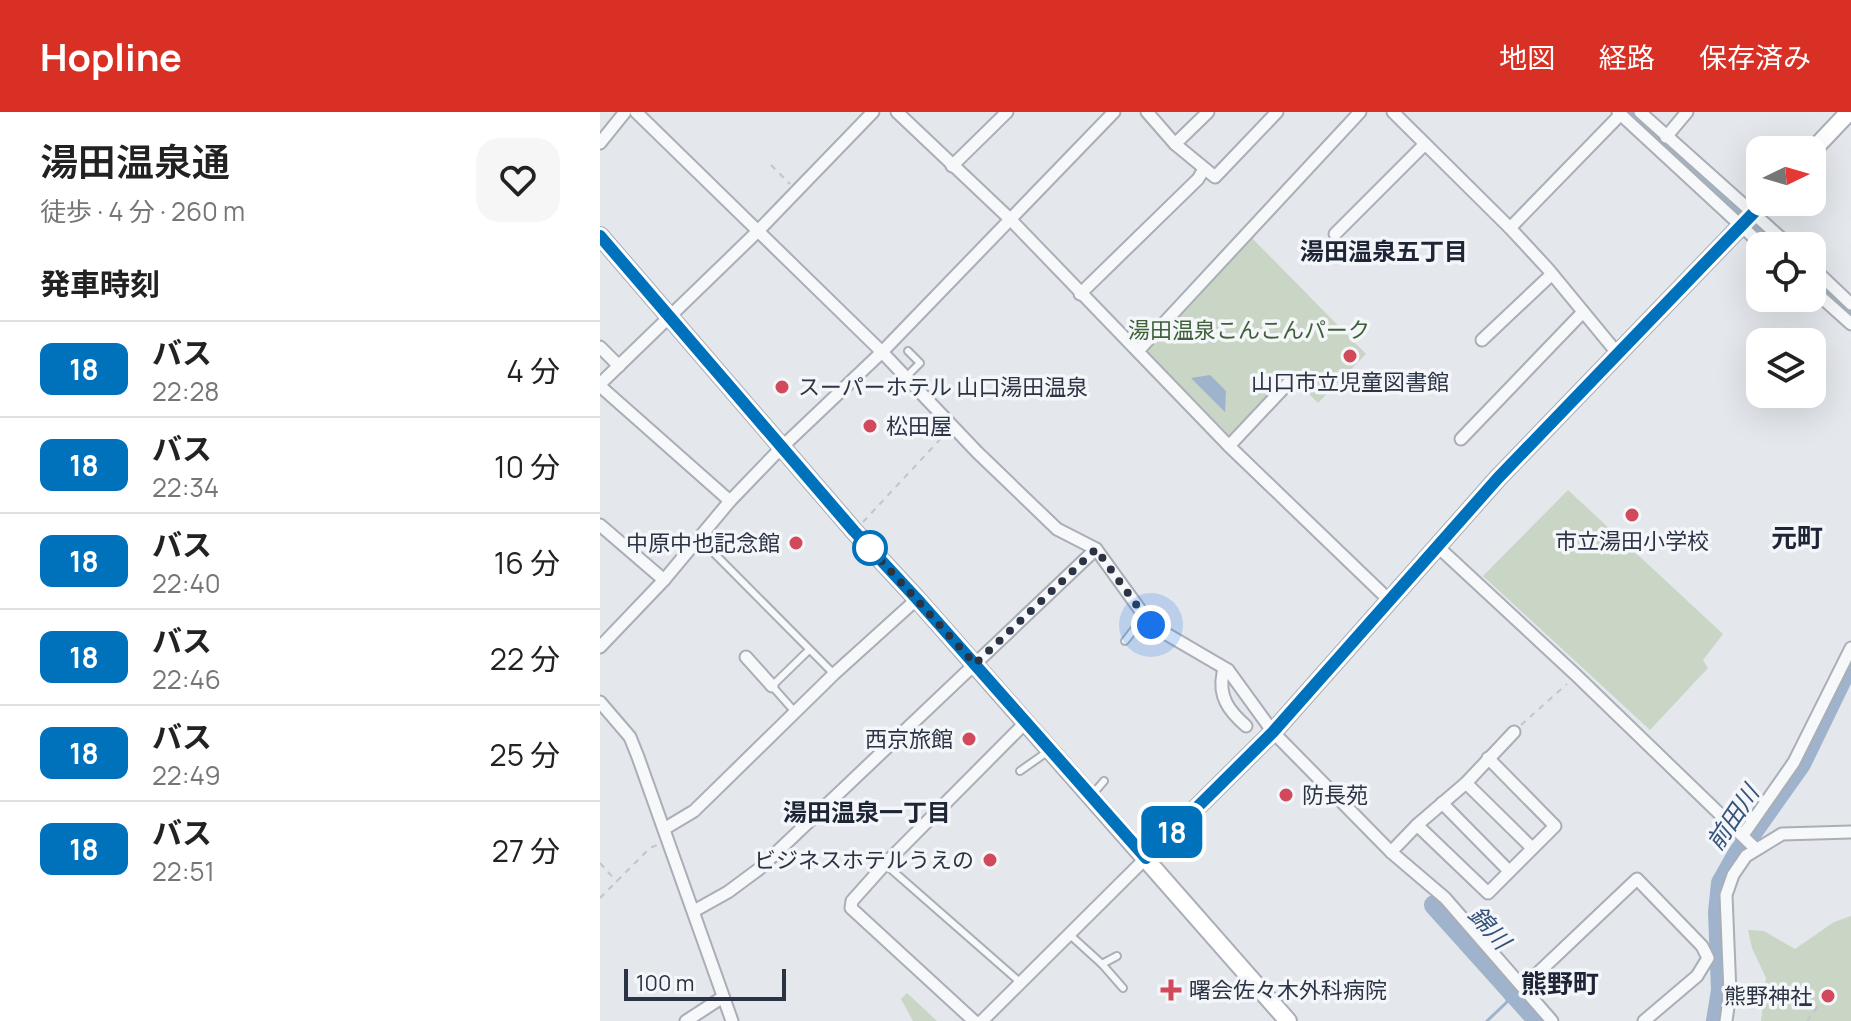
<!DOCTYPE html>
<html lang="ja">
<meta charset="utf-8">
<style>
body{margin:0;font-family:Manrope,"Noto Sans JP",sans-serif;background:#f6f6f6;color:#222;height:100vh;display:flex;flex-direction:column;font-size:30px;white-space:nowrap}
*{box-sizing:border-box;margin:0}
p{font-size:26px;color:#767676}
.icon{flex:none;width:44px;height:44px;fill:none;stroke:currentColor;stroke-width:2;stroke-linecap:round;stroke-linejoin:round}
.map{position:relative;flex:1;overflow:hidden}
.sheet{display:flex;flex-direction:column;background:#fff;width:600px}
.sheet>*{flex:none}
.badge{padding:0 16px;border-radius:12px;font-size:28px;line-height:52px}
.needle{width:52px;rotate:85deg}
.tools{position:absolute;left:1146px;top:24px;display:grid;gap:16px}
.tools a{display:grid;place-items:center;width:80px;height:80px;border-radius:16px;background:#fff;box-shadow:0 8px 32px #0002;font-size:40px}
.scale{position:absolute;left:24px;bottom:20px;width:162px;box-sizing:border-box;padding-left:8px;border:4px solid #2b3445;border-top:0;font-size:22px;line-height:28px;white-space:nowrap;color:#2b3445;-webkit-text-stroke:6px #f4f6f9;paint-order:stroke}
.you{position:absolute;width:40px;height:40px;margin:-20px;border:6px solid #fff;border-radius:50%;background:#1a73e8;box-shadow:0 0 0 12px #1a73e833}
.map>.badge{position:absolute;translate:-50% -50%;box-shadow:0 0 0 4px #fff}
h2{padding:0 40px;font-size:30px;line-height:72px}
.round{display:grid;place-items:center;flex:none;width:84px;height:84px;border-radius:24px;background:#f6f6f6}
.head{display:flex;align-items:center;justify-content:space-between;height:136px;padding:0 40px}
h1{font-size:38px;font-weight:600;line-height:60px}
ul{padding:0;list-style:none}
li{display:flex;align-items:center;gap:24px;height:96px;padding:0 40px;border-top:2px solid #e0e0e0}
li div{flex:1}
li b{display:block;font-size:30px}
li em{font-style:normal}
li .badge{min-width:88px;font-weight:700;text-align:center}
header{display:flex;align-items:center;gap:48px;box-sizing:border-box;height:112px;padding:0 40px;background:#d93025;color:#fff}
header strong{font-size:38px}
nav{display:flex;gap:44px;margin-inline-start:auto;font-size:28px}
main{display:flex;flex:1;min-height:0}
.map>svg:first-child{display:block}
.green{fill:#c9d6c5}
.water{fill:#9fb4cc}
.lines{fill:none;stroke-linecap:round;stroke-linejoin:round}
.stream{stroke:#9fb4cc;stroke-width:3}
.river{stroke:#9fb4cc;stroke-width:20}
.service-casing{stroke:#a9aeb7;stroke-width:10}
.minor-casing{stroke:#a9aeb7;stroke-width:15}
.secondary-casing{stroke:#a9aeb7;stroke-width:20}
.path{stroke:#c2c5cb;stroke-width:2;stroke-dasharray:6 6;stroke-linecap:butt}
.service{stroke:#f7f8fa;stroke-width:6}
.minor{stroke:#f7f8fa;stroke-width:11}
.secondary{stroke:#fff;stroke-width:16}
.line-casing{stroke:#fff;stroke-width:18}
.line{stroke:#0072bc;stroke-width:12}
.walk{stroke:#2b3445;stroke-width:8;stroke-dasharray:0 14.4}
.poi-dot{fill:#d1495b;stroke:#f4f6f9;stroke-width:3}
.stop-dot{fill:#fff;stroke:#0072bc;stroke-width:4}
.labels{text-anchor:middle;stroke-width:7;stroke-linejoin:round;paint-order:stroke}
.park-label{font-size:22px;fill:#3f6138;stroke:#f4f6f9}
.poi-label{font-size:22px;fill:#2b3445;stroke:#f4f6f9;text-anchor:start}
.neighbourhood-label{font-size:24px;font-weight:bold;fill:#1d2536;stroke:#f4f6f9}
.water-label{font-size:24px;font-style:italic;fill:#34527a;stroke:#f4f6f9}
.quarter-label{font-size:26px;font-weight:bold;fill:#1d2536;stroke:#f4f6f9}
</style>
<header>
<strong>Hopline</strong>
<nav><a>地図</a><a>経路</a><a>保存済み</a></nav>
</header>
<main>
<section class="sheet">
<div class="head"><div><h1>湯田温泉通</h1><p>徒歩 · 4 分 · 260 m</p></div><a class="round"><svg class="icon" aria-label="heart" viewBox="0 0 24 24"><path d="M12 20l-8-8c-3-5 5-10 8-4 3-6 11-1 8 4z"/></svg></a></div>
<h2>発車時刻</h2>
<ul>
<li><span class="badge" style="background:#0072bc;color:#fff">18</span><div><b>バス</b><p>22:28</p></div><em>4 分</em></li>
<li><span class="badge" style="background:#0072bc;color:#fff">18</span><div><b>バス</b><p>22:34</p></div><em>10 分</em></li>
<li><span class="badge" style="background:#0072bc;color:#fff">18</span><div><b>バス</b><p>22:40</p></div><em>16 分</em></li>
<li><span class="badge" style="background:#0072bc;color:#fff">18</span><div><b>バス</b><p>22:46</p></div><em>22 分</em></li>
<li><span class="badge" style="background:#0072bc;color:#fff">18</span><div><b>バス</b><p>22:49</p></div><em>25 分</em></li>
<li><span class="badge" style="background:#0072bc;color:#fff">18</span><div><b>バス</b><p>22:51</p></div><em>27 分</em></li>
</ul>
</section>
<div class="map">
<svg width="1251" height="909" viewBox="0 0 1251 909">
<rect width="100%" height="100%" fill="#e4e7ec"/>
<!-- green -->
<g class="green">
<polygon points="649,123 766,242 718,291 694,267 632,326 545,237"/>
<polygon points="968,378 1123,522 1103,548 1108,556 1050,618 883,464"/>
<polygon points="1251,804 1251,909 1161,909 1166,866 1152,836 1148,818 1164,819 1195,837 1234,810"/>
<polygon points="307,881 337,909 313,909 301,887"/>
</g>
<!-- water -->
<g class="water">
<polygon points="1025,0 1036,0 1138,93 1132,99"/>
<polygon points="610,263 626,279 625,300 591,266"/>
</g>
<g class="lines">
<!-- stream -->
<polyline class="stream" points="887,909 907,890 906,871"/>
<!-- river -->
<g class="river">
<polyline points="1115,78 1177,134"/>
<polyline points="1212,165 1251,200"/>
<polyline points="834,793 938,909"/>
<polyline points="1116,909 1121,878 1118,800 1121,771 1138,741 1201,652 1249,553"/>
</g>
<!-- service casing -->
<g class="service-casing">
<g id="service">
<polyline points="306,265 320,251 308,239"/>
<polyline points="99,426 234,562"/>
<polyline points="525,529 544,505"/>
<polyline points="195,600 172,574 209,538"/>
<polyline points="420,659 447,640"/>
<polyline points="491,684 504,669"/>
<polyline points="285,752 421,871"/>
<polyline points="470,823 502,852 523,876"/>
<polyline points="502,852 517,844"/>
</g>
</g>
<!-- minor casing -->
<g class="minor-casing">
<g id="minor">
<polyline points="36,0 282,240 377,340 457,417 496,437 551,513 628,558 673,620 791,740 845,786 952,909"/>
<polyline points="297,0 410,107 629,334 789,488"/>
<polyline points="547,0 575,32 615,65 677,0"/>
<polyline points="793,0 910,116 948,157 1018,242"/>
<polyline points="1018,0 1163,134"/>
<polyline points="1040,0 1190,134"/>
<polyline points="1066,25 1087,0"/>
<polyline points="0,31 25,0"/>
<polyline points="575,32 608,0"/>
<polyline points="352,54 407,0"/>
<polyline points="910,116 1021,2"/>
<polyline points="735,122 825,32"/>
<polyline points="1212,155 1251,192"/>
<polyline points="1212,177 1251,212"/>
<polyline points="480,182 598,67 604,57"/>
<polyline points="882,228 952,162"/>
<polyline points="0,235 19,254"/>
<polyline points="538,239 760,0"/>
<polyline points="0,272 157,120 273,0"/>
<polyline points="0,274 130,389"/>
<polyline points="861,327 983,200"/>
<polyline points="629,334 693,266"/>
<polyline points="0,413 64,468"/>
<polyline points="836,433 976,563 1156,737"/>
<polyline points="0,535 64,468 130,389 182,335 282,240 514,0"/>
<polyline points="146,545 172,574"/>
<path d="M628,558L623,561C618,585 629,599 646,614"/>
<polyline points="0,590 30,625 38,645 132,909"/>
<polyline points="866,671 932,736"/>
<polyline points="842,691 909,759"/>
<polyline points="817,713 888,781 955,714 888,646"/>
<polyline points="64,717 94,699 234,562 317,487"/>
<polyline points="1143,723 1194,650 1251,536"/>
<polyline points="791,740 817,713 866,671 914,620"/>
<polyline points="94,799 128,780 159,757 496,437"/>
<polyline points="923,875 1037,767 1102,834 1108,846 1097,864 1044,909"/>
<polyline points="86,909 123,885"/>
<polyline points="374,909 251,796 252,789 285,752 426,610"/>
<polyline points="382,909 546,746"/>
<polyline points="1126,909 1130,881 1126,783 1133,763 1146,744 1182,722 1251,720"/>
</g>
</g>
<!-- secondary casing -->
<g class="secondary-casing">
<g id="secondary">
<polyline points="1212,39 1249,0"/>
<polyline points="0,124 254,419 317,487 688,909"/>
<polyline points="546,746 673,620 898,366 1164,90"/>
</g>
</g>
<!-- path -->
<g class="path">
<polyline points="171,53 190,72"/>
<polyline points="263,410 346,321"/>
<polyline points="921,613 967,572"/>
<polyline points="0,751 17,770"/>
<polyline points="0,786 50,736 57,733"/>
<polyline points="1207,909 1220,891"/>
</g>
<!-- service -->
<use href="#service" class="service"/>
<!-- minor -->
<use href="#minor" class="minor"/>
<!-- secondary -->
<use href="#secondary" class="secondary"/>
</g>
<g class="lines">
<!-- line casing -->
<g class="line-casing">
<polyline id="line" points="0,124 254,419 317,487 546,746 673,620 898,366 1164,90"/>
</g>
<!-- line -->
<use href="#line" class="line"/>
<!-- walk -->
<polyline class="walk" points="270,436 266,432 375,552 496,437 551,513"/>
</g>
<!-- markers -->
<g class="poi-dot">
<circle cx="750" cy="244" r="8"/>
<circle cx="182" cy="275" r="8"/>
<circle cx="270" cy="314" r="8"/>
<circle cx="1032" cy="403" r="8"/>
<circle cx="196" cy="431" r="8"/>
<circle cx="369" cy="627" r="8"/>
<circle cx="686" cy="683" r="8"/>
<circle cx="390" cy="748" r="8"/>
<path d="M567 866h8v8h8v8h-8v8h-8v-8h-8v-8h8z"/>
<circle cx="1228" cy="884" r="8"/>
</g>
<circle class="stop-dot" cx="270" cy="436" r="16"/>
<g class="labels">
<!-- park labels -->
<g class="park-label">
<text x="649" y="226">湯田温泉こんこんパーク</text>
</g>
<!-- poi labels -->
<g class="poi-label">
<text x="750" y="278" text-anchor="middle">山口市立児童図書館</text>
<text x="198" y="283">スーパーホテル 山口湯田温泉</text>
<text x="286" y="322">松田屋</text>
<text x="1032" y="437" text-anchor="middle">市立湯田小学校</text>
<text x="180" y="439" text-anchor="end">中原中也記念館</text>
<text x="353" y="635" text-anchor="end">西京旅館</text>
<text x="702" y="691">防長苑</text>
<text x="374" y="756" text-anchor="end">ビジネスホテルうえの</text>
<text x="589" y="886">曙会佐々木外科病院</text>
<text x="1212" y="892" text-anchor="end">熊野神社</text>
</g>
<!-- neighbourhood labels -->
<g class="neighbourhood-label">
<text x="784" y="148">湯田温泉五丁目</text>
<text x="267" y="709">湯田温泉一丁目</text>
</g>
<!-- water labels -->
<g class="water-label">
<text transform="translate(1133 706) rotate(-56)" y="8">前田川</text>
<text transform="translate(889 816) rotate(48)" y="8">錦川</text>
</g>
<!-- quarter labels -->
<g class="quarter-label">
<text x="1197" y="435">元町</text>
<text x="960" y="881">熊野町</text>
</g>
</g>
</svg>
<div class="tools">
<a><svg class="needle" viewBox="-14 -14 28 28"><path d="M0-13l5 13h-10z" fill="#e53935"/><path d="M0 13l5-13h-10z" fill="#767676"/></svg></a>
<a><svg class="icon" aria-label="locate" viewBox="0 0 24 24"><circle cx="12" cy="12" r="6"/><path d="M12 2v4M12 18v4M2 12h4M18 12h4"/></svg></a>
<a><svg class="icon" aria-label="layers" viewBox="0 0 24 24"><path d="M12 4l9 5-9 5-9-5zM3 14l9 5 9-5"/></svg></a>
</div>
<div class="scale">100 m</div>
<div class="you" style="left:551px;top:513px"></div>
<b class="badge" style="left:572px;top:720px;background:#0072bc;color:#fff">18</b>
</div>
</main>
